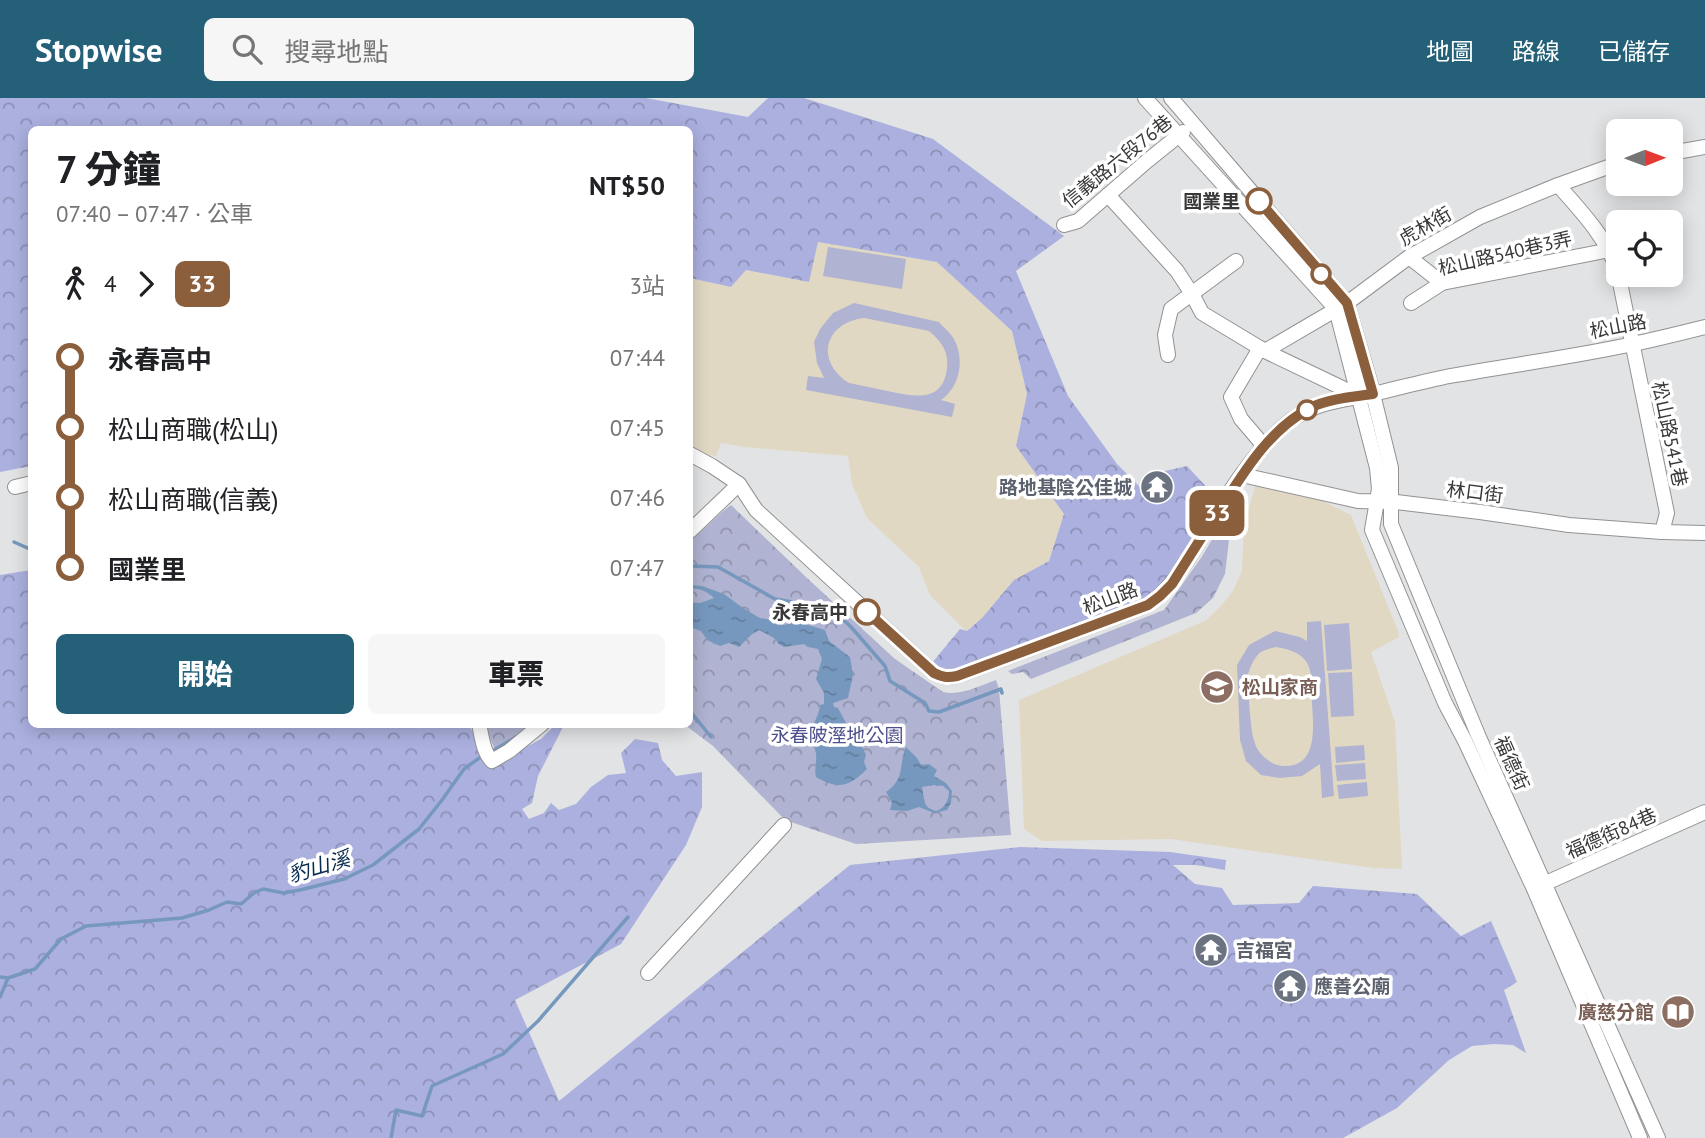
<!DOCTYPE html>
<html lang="zh-TW">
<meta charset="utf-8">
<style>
body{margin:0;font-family:"PT Sans","Noto Sans TC",sans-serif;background:#f6f6f6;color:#202124;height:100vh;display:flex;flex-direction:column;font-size:26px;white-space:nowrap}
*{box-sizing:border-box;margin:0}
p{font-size:23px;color:#757577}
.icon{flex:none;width:38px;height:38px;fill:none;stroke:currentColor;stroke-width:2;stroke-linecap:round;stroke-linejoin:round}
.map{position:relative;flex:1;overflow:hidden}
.sheet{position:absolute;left:28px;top:28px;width:665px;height:602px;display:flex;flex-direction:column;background:#fff;border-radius:10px;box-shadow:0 4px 18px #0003}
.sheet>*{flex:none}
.badge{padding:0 14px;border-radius:10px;font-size:24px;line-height:46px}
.needle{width:46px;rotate:89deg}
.tools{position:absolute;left:1606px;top:21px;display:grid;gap:14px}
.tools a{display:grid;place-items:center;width:77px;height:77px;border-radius:10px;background:#fff;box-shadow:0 4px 18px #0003;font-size:35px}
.map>.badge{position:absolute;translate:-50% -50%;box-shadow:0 0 0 4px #fff}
.legs{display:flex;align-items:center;gap:10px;height:77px;padding:0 28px;font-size:23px}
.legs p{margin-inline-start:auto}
.overview{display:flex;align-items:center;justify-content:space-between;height:119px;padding:0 28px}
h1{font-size:38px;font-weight:800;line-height:52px}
.cta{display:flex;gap:14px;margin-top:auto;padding:14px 28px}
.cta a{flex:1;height:80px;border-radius:10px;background:#246078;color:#fff;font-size:28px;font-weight:800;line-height:80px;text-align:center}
.cta a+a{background:#f6f6f6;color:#202124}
ul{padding:0 28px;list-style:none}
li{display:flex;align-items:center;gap:24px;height:70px;font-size:26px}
li i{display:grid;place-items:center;width:10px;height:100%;margin:0 9px;background:currentColor}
li i::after{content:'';width:18px;height:18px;margin:-9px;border:5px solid;border-radius:50%;background:#fff}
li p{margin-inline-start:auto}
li:first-child i{background:linear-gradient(#0000 50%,currentColor 0)}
li:last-child i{background:linear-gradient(currentColor 50%,#0000 0)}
header{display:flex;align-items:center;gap:42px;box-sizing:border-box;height:98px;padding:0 35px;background:#246078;color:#fff}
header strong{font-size:33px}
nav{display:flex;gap:38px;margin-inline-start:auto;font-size:24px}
.search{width:490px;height:63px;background:#f6f6f6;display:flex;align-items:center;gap:18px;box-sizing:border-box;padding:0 24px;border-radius:10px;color:#757577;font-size:26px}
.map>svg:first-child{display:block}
.education{fill:#e1d8c3}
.forest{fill:url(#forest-crowns)}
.park{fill:url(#park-crowns)}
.pitch{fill:#b0b3d1;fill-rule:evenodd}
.water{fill:url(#water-ripples);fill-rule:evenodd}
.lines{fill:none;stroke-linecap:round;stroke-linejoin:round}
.stream{stroke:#7798be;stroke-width:3.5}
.minor-casing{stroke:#929293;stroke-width:16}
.minor{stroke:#fff;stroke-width:14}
.line-1-casing{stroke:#fff;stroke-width:16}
.line-1{stroke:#8b5e3c;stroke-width:10}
.stop-1-dot{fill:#fff;stroke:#8b5e3c;stroke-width:3.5}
.labels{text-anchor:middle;stroke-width:7;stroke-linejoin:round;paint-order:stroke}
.street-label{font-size:19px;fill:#383838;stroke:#fff}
.stop-label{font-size:19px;font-weight:bold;fill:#383838;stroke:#fff;text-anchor:end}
.worship-label{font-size:19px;font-weight:bold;fill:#5b616d;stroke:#fff;text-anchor:start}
.education-label{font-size:19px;font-weight:bold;fill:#785e54;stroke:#fff;text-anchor:start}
.park-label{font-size:19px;fill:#4e508d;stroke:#fff}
.water-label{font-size:21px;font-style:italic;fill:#072b50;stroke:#fff}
</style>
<header>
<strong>Stopwise</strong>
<div class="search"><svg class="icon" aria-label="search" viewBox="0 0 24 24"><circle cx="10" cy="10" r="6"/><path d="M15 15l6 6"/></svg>搜尋地點</div>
<nav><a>地圖</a><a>路線</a><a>已儲存</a></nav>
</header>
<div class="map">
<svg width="1705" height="1040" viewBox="0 0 1705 1040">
<defs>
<pattern id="forest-crowns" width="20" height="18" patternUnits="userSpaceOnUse" patternTransform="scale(1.75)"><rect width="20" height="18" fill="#abb0df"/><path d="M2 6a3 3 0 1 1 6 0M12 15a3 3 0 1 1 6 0" fill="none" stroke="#8c90b6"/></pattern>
<pattern id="park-crowns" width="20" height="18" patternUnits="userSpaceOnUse" patternTransform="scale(1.75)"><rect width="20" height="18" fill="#b0b3d1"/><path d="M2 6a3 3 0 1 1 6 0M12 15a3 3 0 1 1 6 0" fill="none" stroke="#9093ab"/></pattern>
<pattern id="water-ripples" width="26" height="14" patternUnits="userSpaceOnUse" patternTransform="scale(1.75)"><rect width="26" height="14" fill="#7798be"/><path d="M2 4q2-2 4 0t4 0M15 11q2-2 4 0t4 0" fill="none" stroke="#637d9b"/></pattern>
</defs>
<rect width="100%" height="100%" fill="#e2e3e4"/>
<!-- education -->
<g class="education">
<polygon points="818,144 937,164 1012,233 1027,296 1016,348 1064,416 1049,463 1014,482 982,520 966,533 930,497 919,469 867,420 852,386 848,358 744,349 721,345 716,358 690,354 690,180 731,189 746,172 808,184"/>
<polygon points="1256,385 1318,401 1351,417 1398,533 1399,539 1371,554 1395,624 1402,771 1374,770 1171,741 1042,743 1024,731 1019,602 1205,523 1220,509 1233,493 1242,473 1244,428"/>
</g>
<!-- forest -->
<g class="forest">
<polygon points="0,0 646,0 748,19 768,0 804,0 933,41 1064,138 1016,173 1068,298 1117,366 1152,401 1168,395 1165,373 1187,368 1212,395 1199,432 1170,483 1147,504 955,577 943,573 932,565 960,531 967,533 982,520 1014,482 1049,463 1064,416 1016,348 1027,296 1012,233 937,164 818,144 809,184 746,172 731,189 690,180 690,145 693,120 690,111 690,32 32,32 31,368 0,374"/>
<polygon points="31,472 32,626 469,627 485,658 498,664 541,641 555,627 564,627 538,678 532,705 522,711 529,721 544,715 551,705 559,712 576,706 591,689 608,677 626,675 621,655 635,641 658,645 662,662 676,678 702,674 702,709 686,747 621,846 515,902 559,1003 850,767 1020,749 1170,754 1226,762 1225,772 1196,767 1173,767 1195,786 1222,790 1233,807 1299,805 1313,788 1417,796 1461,838 1491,823 1517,884 1504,892 1526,955 1513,947 1494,946 1472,948 1449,962 1397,1010 1343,1040 0,1040 0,477"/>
</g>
<!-- park -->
<g class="park">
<path d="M731,407L808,481L895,561L943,594C961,598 979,588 996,582L999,591L1011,737L856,746L785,722L713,648L685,627L690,626V442C705,432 716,418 731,407Z"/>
<polygon points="1225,420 1230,422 1231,424 1225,476 1213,500 1196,515 1031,581 1023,574 1012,576 1008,573 1164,512 1201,460"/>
<polygon points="484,627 531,627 520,638 496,654"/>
</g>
<!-- pitch -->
<g class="pitch">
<polygon points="828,149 906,161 902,191 823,178"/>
<path d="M854,205L939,224C944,230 950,234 954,241C965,262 960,289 941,302L955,306L952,319L806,292L808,278L824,280L817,265L814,244L820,231L833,215ZM864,220L929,233C942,244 949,254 947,270C943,304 917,299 892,294C878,291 864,288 849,285C815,263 824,225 864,220Z"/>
<path d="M1321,523L1334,698L1322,700L1320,666L1302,678L1280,680L1261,677L1246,663L1240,642L1237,567L1249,547L1275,533L1300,539L1307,543V524ZM1276,549C1286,551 1298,553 1305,562C1314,573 1311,591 1312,604C1313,627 1319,669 1284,668C1274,668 1264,661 1258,652C1256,649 1255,646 1254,642C1251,635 1247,584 1248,577C1249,572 1253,562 1257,558C1261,552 1269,551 1276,549Z"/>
<polygon points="1349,525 1352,571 1327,573 1324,527"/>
<polygon points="1352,574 1354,618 1331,619 1328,575"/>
<polygon points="1364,647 1365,662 1336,665 1335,649"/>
<polygon points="1365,665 1366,681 1337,683 1335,667"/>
<polygon points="1367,684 1368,698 1339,701 1337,687"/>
</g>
<!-- water -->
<g class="water">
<path d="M690,487L702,488L724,496L743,510L765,523L783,527L798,524L825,532L829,543L850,559L853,577L848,600L833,605L834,609L838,610L853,638L862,649L866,657L864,664L867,671C849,689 838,692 816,679C814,671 817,664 816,656C815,648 810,642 811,634C813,624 819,618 820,607L824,606V595L816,581L822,561L818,551L808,549L804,546L784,549L779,546L774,540L759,532L751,537L739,549L729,545L720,548L707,542L701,533L690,529V504L700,505L714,500C707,494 699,489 690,491Z"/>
<path d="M906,649L917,660L921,667L929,666L937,672L934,678L946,685L952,693L951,705L947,712L934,715L919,709L907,713L890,712L892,705L886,694C906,680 898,668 906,649ZM934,687L937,688L942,687L949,693C949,703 945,709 937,713C922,710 925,702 922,689Z"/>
</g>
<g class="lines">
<!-- stream -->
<g class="stream">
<polyline points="14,444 32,452"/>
<polyline points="690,468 718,469 775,501 821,509 834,513 851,529 885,568 890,583 925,605 929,613 939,614 1001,591 1002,595"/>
<polyline points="762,522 778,525 779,529"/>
<polyline points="782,536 789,543 810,538 826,541"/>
<polyline points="690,613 711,639"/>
<polyline points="489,655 516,639"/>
<polyline points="0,879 8,880 35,871 61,841 86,828 182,820 209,812 227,804 241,806 254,795 263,791 284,795 300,792 344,781 373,767 419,731 442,702 464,671 482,658"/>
<polyline points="0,899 8,880"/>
<polyline points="391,1040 396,1012 422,1018 432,988 503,956 538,923 628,819"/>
</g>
<!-- minor casing -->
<g class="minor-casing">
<g id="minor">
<polyline points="1145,0 1336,211 1377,370 1379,391 1372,432 1445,605 1465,643 1534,791 1640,1040"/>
<polyline points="1171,0 1347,205 1370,284 1391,370 1391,426 1478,637 1658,1040"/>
<polyline points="1671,55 1705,49"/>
<path d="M1558,87C1581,113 1604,137 1617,170L1667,415L1662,434"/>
<polyline points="1108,97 1177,173 1192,196 1202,215 1265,253 1359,298"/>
<polyline points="1064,127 1078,123 1147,63 1183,34"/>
<polyline points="1409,159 1442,185"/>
<polyline points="1411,205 1442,185 1610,152"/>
<polyline points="1260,250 1231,299 1241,321 1264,348"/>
<polyline points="1265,253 1347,205 1409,159 1480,119 1558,87 1619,65"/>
<polyline points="1168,257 1165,237 1171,211 1236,163"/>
<path d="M690,356L712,368L739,386L756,412L934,575C942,579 947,580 957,578L1148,507C1174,489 1186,463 1203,437C1226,399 1251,357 1285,327C1311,304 1341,303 1373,296C1399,290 1424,283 1450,278C1511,267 1573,259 1633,246C1657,241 1681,235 1705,229"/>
<polyline points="1242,377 1358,403 1396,404 1480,414 1569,427 1662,434 1705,435"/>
<polyline points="15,389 32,385"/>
<polyline points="690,433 739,386"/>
<path d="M479,626C482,639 483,654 492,663L509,653L542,626"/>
<polyline points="1537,789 1705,714"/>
<polyline points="648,875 784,727"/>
</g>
</g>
<!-- minor -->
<use href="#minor" class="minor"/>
</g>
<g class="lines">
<!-- line-1 casing -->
<g class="line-1-casing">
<path id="line-1" d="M867,514L934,575C942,579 947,580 957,578L1148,507L1160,498L1172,486C1189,459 1206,432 1224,405C1247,369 1271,331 1310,310C1328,301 1352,299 1373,296L1347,205L1259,103"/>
</g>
<!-- line-1 -->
<use href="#line-1" class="line-1"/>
</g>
<!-- icons -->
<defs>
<g id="temple-disc" transform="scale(1.75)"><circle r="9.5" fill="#6b7280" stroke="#fff"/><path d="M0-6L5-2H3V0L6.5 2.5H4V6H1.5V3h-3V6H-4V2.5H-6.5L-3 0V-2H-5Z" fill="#fff"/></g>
<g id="school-disc" transform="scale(1.75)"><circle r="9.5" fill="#8d6e63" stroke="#fff"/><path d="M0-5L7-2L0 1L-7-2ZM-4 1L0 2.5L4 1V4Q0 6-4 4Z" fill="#fff"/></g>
<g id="library-disc" transform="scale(1.75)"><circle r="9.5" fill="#8d6e63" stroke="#fff"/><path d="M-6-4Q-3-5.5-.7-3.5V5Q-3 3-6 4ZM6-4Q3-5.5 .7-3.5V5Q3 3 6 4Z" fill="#fff"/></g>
</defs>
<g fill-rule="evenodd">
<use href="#temple-disc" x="1157" y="389"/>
<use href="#school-disc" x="1217" y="589"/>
<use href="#temple-disc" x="1211" y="852"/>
<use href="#temple-disc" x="1290" y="888"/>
<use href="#library-disc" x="1678" y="914"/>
</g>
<!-- markers -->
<g class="stop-1-dot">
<circle cx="1259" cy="103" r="12"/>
<circle cx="1321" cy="176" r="9"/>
<circle cx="1307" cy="312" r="9"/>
<circle cx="867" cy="514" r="12"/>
</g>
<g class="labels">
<!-- street labels -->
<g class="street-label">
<text transform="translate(1117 63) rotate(-39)" y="7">信義路六段76巷</text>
<text transform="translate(1425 128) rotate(-30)" y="7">虎林街</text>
<text transform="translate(1505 155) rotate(-13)" y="7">松山路540巷3弄</text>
<text transform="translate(1618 228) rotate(-11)" y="7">松山路</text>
<text transform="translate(1670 336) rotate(78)" y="7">松山路541巷</text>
<text transform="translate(1475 394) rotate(7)" y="7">林口街</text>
<text transform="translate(1110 500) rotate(-21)" y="7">松山路</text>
<text transform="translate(1512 665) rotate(66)" y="7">福德街</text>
<text transform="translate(1611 735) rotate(-24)" y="7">福德街84巷</text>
</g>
<!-- stop labels -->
<g class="stop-label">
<text x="1240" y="110">國業里</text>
<text x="848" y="521">永春高中</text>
</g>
<!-- worship labels -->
<g class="worship-label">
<text x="1132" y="396" text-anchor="end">路地基陰公佳城</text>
<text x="1236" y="859">吉福宮</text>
<text x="1314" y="895">應善公廟</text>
</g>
<!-- education labels -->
<g class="education-label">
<text x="1242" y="596">松山家商</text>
<text x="1654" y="921" text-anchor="end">廣慈分館</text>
</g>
<!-- park labels -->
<g class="park-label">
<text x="837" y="644">永春陂溼地公園</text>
</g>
<!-- water labels -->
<g class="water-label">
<text transform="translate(319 769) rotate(-16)" y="7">豹山溪</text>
</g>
</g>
</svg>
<div class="tools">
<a><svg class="needle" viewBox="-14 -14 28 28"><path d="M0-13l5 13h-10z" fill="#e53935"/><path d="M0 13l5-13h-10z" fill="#757577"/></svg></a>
<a><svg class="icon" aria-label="locate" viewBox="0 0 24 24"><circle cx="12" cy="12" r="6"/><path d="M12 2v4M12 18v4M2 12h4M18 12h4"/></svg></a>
</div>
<b class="badge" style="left:1217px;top:415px;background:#8b5e3c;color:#fff">33</b>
<section class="sheet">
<div class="overview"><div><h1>7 分鐘</h1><p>07:40 – 07:47 · 公車</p></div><b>NT$50</b></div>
<div class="legs"><svg class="icon" aria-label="walk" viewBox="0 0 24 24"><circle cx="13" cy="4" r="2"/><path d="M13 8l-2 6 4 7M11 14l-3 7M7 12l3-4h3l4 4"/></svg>4<svg class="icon" aria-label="forward" viewBox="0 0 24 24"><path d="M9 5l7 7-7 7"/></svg><b class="badge" style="background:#8b5e3c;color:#fff">33</b><p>3站</p></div>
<ul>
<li><i style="color:#8b5e3c"></i><b>永春高中</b><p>07:44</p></li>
<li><i style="color:#8b5e3c"></i><span>松山商職(松山)</span><p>07:45</p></li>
<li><i style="color:#8b5e3c"></i><span>松山商職(信義)</span><p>07:46</p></li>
<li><i style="color:#8b5e3c"></i><b>國業里</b><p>07:47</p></li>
</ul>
<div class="cta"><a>開始</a><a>車票</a></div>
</section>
</div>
